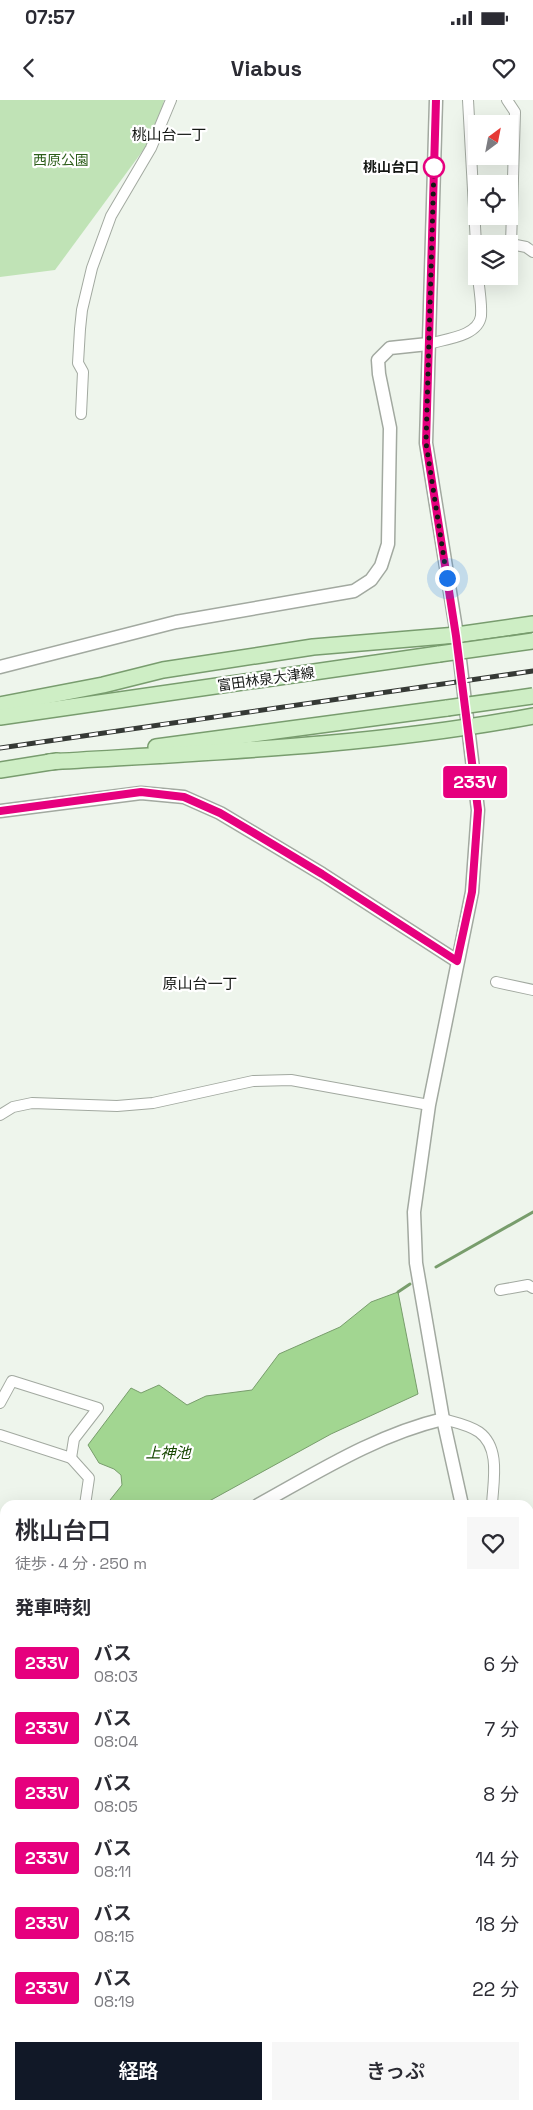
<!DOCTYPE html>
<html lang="ja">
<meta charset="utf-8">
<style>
body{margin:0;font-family:"Space Grotesk","Noto Sans JP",sans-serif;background:#f7f7f7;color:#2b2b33;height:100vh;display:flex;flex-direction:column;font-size:19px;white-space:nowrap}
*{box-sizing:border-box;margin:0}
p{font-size:16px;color:#7c7c81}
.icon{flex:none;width:28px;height:28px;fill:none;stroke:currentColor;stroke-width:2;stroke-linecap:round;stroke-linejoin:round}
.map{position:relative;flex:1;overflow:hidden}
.details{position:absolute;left:0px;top:1400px;width:534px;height:610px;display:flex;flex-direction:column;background:#fff;border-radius:15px 15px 0 0;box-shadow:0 5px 20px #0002}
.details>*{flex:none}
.badge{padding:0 10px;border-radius:4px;font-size:18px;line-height:32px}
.needle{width:32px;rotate:32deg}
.fabs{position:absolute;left:468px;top:15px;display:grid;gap:10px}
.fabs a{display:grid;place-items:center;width:50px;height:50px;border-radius:0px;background:#fff;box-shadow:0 5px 20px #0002;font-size:25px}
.you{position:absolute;width:25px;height:25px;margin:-12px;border:4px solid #fff;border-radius:50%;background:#1a73e8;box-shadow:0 0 0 8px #1a73e833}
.map>.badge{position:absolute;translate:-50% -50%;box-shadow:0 0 0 2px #fff}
h2{padding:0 15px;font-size:19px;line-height:45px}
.round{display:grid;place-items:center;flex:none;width:52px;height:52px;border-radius:0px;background:#f7f7f7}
.head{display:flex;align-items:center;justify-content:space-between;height:85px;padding:0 15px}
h1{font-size:24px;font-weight:600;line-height:38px}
.primary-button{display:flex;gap:10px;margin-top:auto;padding:10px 15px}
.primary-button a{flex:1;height:58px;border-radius:0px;background:#111827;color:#fff;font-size:20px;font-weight:600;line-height:58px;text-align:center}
.primary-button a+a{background:#f7f7f7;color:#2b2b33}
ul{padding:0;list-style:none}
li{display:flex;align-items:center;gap:15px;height:65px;padding:0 15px}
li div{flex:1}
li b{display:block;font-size:19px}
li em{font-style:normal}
li .badge{min-width:55px;font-weight:700;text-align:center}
.status{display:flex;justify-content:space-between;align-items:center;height:35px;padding:0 25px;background:#fff;direction:ltr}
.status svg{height:14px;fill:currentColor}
header{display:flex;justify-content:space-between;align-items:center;height:65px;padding:0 15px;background:#fff;font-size:22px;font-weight:600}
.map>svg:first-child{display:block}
.green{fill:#c0e3b6}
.water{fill:#a2d691;stroke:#789d6c}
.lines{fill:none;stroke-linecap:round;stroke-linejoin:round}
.stream{stroke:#789d6c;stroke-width:3}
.minor-casing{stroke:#a2a9a0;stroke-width:12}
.tertiary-casing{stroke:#a2a9a0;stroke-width:15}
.primary-casing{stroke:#789c6e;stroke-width:18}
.minor{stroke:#fff;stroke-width:10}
.tertiary{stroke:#fff;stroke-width:12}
.primary{stroke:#ceeec5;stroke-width:15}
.rail-casing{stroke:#353935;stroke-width:5}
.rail{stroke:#fff;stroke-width:3;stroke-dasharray:9;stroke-linecap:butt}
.primary-bridge-casing{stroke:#789c6e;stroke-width:18;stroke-linecap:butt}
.primary-bridge{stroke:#ceeec5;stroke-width:15}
.line-casing{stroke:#fff;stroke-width:11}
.line{stroke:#e6007e;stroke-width:8}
.walk{stroke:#151815;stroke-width:5;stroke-dasharray:0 9}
.stop-dot{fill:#fff;stroke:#e6007e;stroke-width:2.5}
.labels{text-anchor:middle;stroke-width:4.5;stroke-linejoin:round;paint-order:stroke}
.park-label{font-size:14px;fill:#2d5e1b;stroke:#fff}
.stop-label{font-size:14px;font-weight:bold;fill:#151815;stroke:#fff;text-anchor:end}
.street-label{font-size:14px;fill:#151815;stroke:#fff}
.neighbourhood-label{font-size:15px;fill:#151815;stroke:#fff}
.water-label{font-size:15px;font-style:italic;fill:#164700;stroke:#fff}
</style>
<div class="status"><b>07:57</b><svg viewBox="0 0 49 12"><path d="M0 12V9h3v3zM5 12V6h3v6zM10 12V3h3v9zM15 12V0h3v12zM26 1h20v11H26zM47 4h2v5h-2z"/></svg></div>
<header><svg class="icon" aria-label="back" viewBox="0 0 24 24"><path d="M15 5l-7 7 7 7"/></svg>Viabus<svg class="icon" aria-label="heart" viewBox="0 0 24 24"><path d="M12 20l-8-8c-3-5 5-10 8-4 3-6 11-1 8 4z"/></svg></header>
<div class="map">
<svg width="533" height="2010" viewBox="0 0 533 2010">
<rect width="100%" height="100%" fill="#eef5ec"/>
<!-- green -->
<g class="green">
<polygon points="0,0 164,0 158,30 55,170 0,177"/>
<polygon points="5,1637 5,1782 3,1781 0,1785 0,1640"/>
</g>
<!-- water -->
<polygon class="water" points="398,1192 418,1294 331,1334 202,1405 106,1405 122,1385 121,1375 114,1369 99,1363 88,1345 131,1288 141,1293 159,1285 187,1305 206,1296 252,1290 279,1254 340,1227 371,1202"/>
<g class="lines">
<!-- stream -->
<g class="stream">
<polyline points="436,1167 533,1112"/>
<polyline points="398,1192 410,1184"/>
</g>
<!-- minor casing -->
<g class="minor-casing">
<g id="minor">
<polyline points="468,0 476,144"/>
<polyline points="507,0 515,12 511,144 526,147 533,152"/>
<path d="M428,244C444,239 478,237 481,216C482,203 479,189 478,176"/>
<polyline points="81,314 83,272 78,263 80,229 82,210 92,168 111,116 151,48 171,0"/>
<polyline points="496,882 533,890"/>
<polyline points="0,1015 13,1007 32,1003 117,1006 153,1003 253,981 291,980 429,1005"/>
<polyline points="500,1190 528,1185 533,1188"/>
<polyline points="0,1303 12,1281 98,1308 74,1339 71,1358 0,1335"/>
<path d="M443,1319C454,1322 469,1325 479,1332C501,1348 493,1382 492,1405"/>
<polyline points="71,1358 89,1378 85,1405"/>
<polyline points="0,1427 5,1428"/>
<polyline points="529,1439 533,1439"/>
<polyline points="529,1472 533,1477"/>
<polyline points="0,1482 5,1480"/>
<polyline points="529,1658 533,1666"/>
<polyline points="529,1683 533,1679"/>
<polyline points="529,1808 533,1804"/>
<polyline points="529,1943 533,1946"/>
<polyline points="241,2010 251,2005"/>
<polyline points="316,2010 321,2005"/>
</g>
</g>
<!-- tertiary casing -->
<g class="tertiary-casing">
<g id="tertiary">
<polyline points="436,0 426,343 457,535 478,710 472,792 429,1005 414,1112 416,1163 443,1319 462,1405"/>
<polyline points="0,567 176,522 354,491 371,480 381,466 388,444 390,328 379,274 378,260 390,248 428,244"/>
<polyline points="0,711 141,693 184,697 220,713 322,774 457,861"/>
<path d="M258,1405C318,1372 376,1335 443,1319"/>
<polyline points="529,1542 533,1549"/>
<polyline points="0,1550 5,1547"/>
<polyline points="0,1814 5,1817"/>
<polyline points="529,1978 533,1974"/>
<polyline points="268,2005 269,2010"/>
<polyline points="497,2010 502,2005"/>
</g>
</g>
<!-- primary casing -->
<g class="primary-casing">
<g id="primary">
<polyline points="0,605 103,585 163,570 313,547 457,535 533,524"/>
<polyline points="0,617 439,554"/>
<polyline points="156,647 447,608"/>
<path d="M49,662C211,652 374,646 533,616"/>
<polyline points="0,670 57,661"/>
</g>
</g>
<!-- minor -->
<use href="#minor" class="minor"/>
<!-- tertiary -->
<use href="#tertiary" class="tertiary"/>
<!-- primary -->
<use href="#primary" class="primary"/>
<!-- rail casing -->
<g class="rail-casing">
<polyline id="rail" points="0,648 533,571"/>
</g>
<!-- rail -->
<use href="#rail" class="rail"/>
<!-- primary-bridge casing -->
<g class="primary-bridge-casing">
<g id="primary-bridge">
<polyline points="439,554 533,541"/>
<polyline points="447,608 533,596"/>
</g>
</g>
<!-- primary-bridge -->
<use href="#primary-bridge" class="primary-bridge"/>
</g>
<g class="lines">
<!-- line casing -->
<g class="line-casing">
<polyline id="line" points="0,711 141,692 184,697 220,713 254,733 322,774 457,861 472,792 478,710 456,536 426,343 436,0"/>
</g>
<!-- line -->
<use href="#line" class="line"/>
<!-- walk -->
<polyline class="walk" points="434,67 426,343 447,478"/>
</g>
<!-- markers -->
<circle class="stop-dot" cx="434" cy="67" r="10"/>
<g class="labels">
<!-- park labels -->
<g class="park-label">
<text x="61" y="65">西原公園</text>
</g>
<!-- stop labels -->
<g class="stop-label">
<text x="419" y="72">桃山台口</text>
</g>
<!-- street labels -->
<g class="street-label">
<text transform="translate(266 579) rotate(-8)" y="5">富田林泉大津線</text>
</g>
<!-- neighbourhood labels -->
<g class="neighbourhood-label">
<text x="169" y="40">桃山台一丁</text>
<text x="200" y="889">原山台一丁</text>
</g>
<!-- water labels -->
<g class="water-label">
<text x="168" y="1358">上神池</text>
</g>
</g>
</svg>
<div class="fabs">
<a><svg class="needle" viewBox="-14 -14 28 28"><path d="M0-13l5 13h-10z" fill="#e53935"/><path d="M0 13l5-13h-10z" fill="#7c7c81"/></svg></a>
<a><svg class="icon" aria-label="locate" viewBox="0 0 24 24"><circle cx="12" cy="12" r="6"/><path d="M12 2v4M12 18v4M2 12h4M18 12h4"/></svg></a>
<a><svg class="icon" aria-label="layers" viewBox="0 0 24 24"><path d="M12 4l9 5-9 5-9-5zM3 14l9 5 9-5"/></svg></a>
</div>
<div class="you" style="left:447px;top:478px"></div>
<b class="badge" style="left:475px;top:682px;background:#e6007e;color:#fff">233V</b>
<section class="details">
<div class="head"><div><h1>桃山台口</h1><p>徒歩 · 4 分 · 250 m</p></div><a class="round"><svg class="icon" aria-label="heart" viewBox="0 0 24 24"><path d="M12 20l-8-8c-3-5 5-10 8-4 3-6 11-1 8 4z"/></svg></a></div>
<h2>発車時刻</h2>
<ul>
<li><span class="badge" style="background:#e6007e;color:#fff">233V</span><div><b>バス</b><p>08:03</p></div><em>6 分</em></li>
<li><span class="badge" style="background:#e6007e;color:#fff">233V</span><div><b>バス</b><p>08:04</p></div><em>7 分</em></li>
<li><span class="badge" style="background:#e6007e;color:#fff">233V</span><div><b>バス</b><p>08:05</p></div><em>8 分</em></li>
<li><span class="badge" style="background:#e6007e;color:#fff">233V</span><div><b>バス</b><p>08:11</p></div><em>14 分</em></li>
<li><span class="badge" style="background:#e6007e;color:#fff">233V</span><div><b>バス</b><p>08:15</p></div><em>18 分</em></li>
<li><span class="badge" style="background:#e6007e;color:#fff">233V</span><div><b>バス</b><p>08:19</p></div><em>22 分</em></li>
</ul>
<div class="primary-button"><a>経路</a><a>きっぷ</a></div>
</section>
</div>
